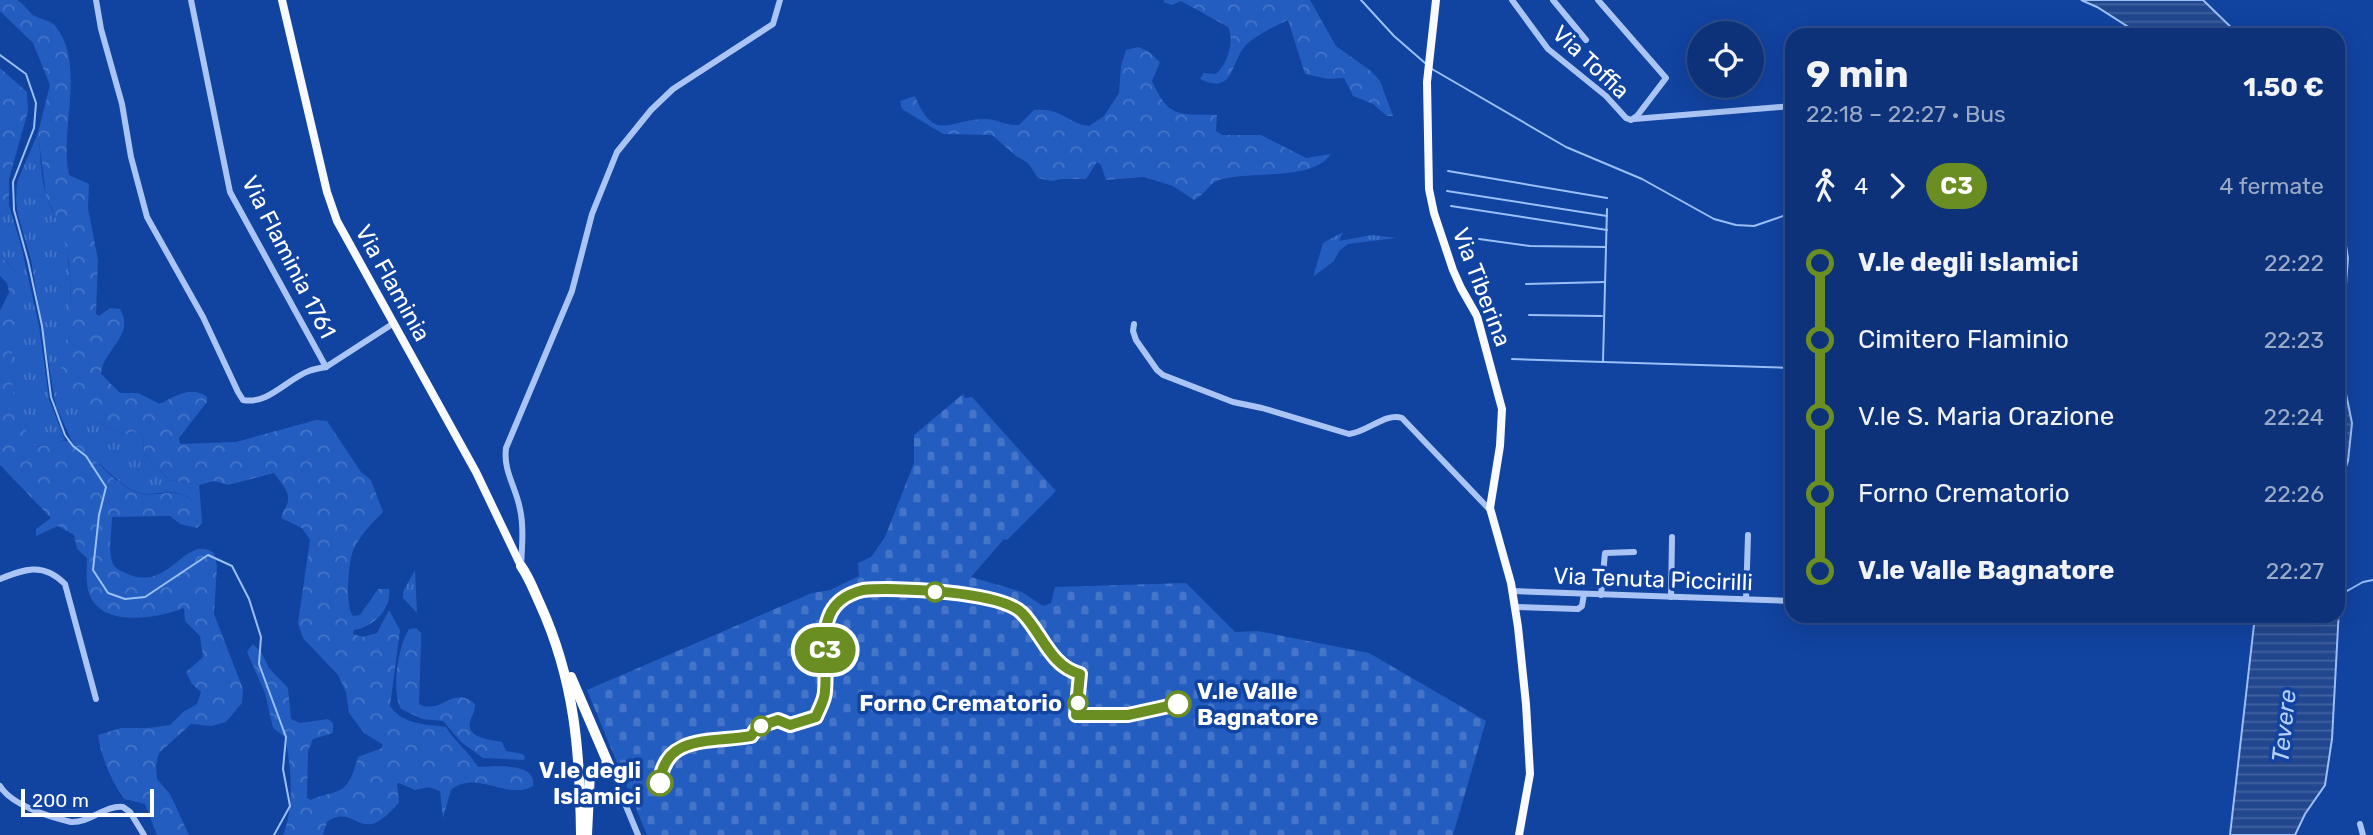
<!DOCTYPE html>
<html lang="it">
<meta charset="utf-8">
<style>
body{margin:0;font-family:Rubik,sans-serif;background:#1b3e80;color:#f1f3f6;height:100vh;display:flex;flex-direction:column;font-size:26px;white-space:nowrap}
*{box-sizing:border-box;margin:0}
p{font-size:23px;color:#9aaac6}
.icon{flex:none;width:38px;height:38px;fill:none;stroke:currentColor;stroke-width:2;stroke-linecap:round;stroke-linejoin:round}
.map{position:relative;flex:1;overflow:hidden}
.details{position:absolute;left:1785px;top:28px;width:560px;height:595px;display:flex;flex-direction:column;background:#0d3279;border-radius:21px;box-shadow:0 7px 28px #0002,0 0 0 2px #2d4d8a}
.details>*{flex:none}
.badge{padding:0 14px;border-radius:23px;font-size:24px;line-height:46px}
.controls{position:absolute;left:1687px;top:21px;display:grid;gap:14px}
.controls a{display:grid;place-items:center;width:77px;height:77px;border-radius:50%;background:#0d3279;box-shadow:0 7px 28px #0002,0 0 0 2px #2d4d8a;font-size:35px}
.scale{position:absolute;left:21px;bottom:18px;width:133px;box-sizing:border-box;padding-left:7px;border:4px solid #fff;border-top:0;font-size:19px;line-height:24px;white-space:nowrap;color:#fff;-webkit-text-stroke:5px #1143a1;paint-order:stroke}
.map>.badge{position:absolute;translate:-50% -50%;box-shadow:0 0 0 4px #fff}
.legs{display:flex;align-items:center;gap:10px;height:77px;padding:0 21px;font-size:23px}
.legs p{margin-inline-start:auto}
.summary{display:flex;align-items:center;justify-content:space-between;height:119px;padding:0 21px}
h1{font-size:38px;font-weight:700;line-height:52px}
ul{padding:0 21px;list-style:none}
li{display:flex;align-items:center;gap:24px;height:77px;font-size:26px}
li i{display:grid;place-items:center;width:10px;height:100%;margin:0 9px;background:currentColor}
li i::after{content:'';width:18px;height:18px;margin:-9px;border:5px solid;border-radius:50%;background:#0d3279}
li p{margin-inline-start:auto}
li:first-child i{background:linear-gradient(#0000 50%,currentColor 0)}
li:last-child i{background:linear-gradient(currentColor 50%,#0000 0)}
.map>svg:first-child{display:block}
.grass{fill:url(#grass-tufts)}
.forest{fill:url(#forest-crowns)}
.cemetery{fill:url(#cemetery-stones)}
.water{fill:url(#water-rules);stroke:#9bbff8;stroke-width:2}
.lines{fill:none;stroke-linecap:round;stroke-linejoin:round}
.stream{stroke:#9bbff8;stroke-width:2}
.minor{stroke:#aac5f5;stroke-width:6}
.major{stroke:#f8faff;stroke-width:8}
.highway{stroke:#fff;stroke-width:10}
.line-1-casing{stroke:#fff;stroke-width:16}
.line-1{stroke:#6b8e23;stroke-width:10}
.stop-1-dot{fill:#fff;stroke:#6b8e23;stroke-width:3.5}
.labels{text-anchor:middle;stroke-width:7;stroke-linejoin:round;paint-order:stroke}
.street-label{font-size:23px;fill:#fff;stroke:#1143a1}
.stop-label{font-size:23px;font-weight:bold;fill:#fff;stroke:#1143a1;text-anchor:end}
.water-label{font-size:24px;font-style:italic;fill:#b7d0fb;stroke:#1143a1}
</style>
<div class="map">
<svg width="2373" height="835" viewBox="0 0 2373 835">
<defs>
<pattern id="grass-tufts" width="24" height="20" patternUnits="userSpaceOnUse" patternTransform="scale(1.75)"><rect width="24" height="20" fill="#235dc0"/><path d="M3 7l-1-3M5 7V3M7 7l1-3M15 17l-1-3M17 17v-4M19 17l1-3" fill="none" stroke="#4475c9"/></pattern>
<pattern id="forest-crowns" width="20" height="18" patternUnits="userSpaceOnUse" patternTransform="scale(1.75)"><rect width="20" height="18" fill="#235dc0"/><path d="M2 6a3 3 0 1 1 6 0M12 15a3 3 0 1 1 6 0" fill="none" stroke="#4475c9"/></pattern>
<pattern id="cemetery-stones" width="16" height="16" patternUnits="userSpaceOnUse" patternTransform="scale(1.75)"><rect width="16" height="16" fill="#235dc0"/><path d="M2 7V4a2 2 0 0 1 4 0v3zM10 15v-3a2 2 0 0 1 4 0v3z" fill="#4475c9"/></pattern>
<pattern id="water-rules" width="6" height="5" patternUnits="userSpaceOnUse" patternTransform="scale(1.75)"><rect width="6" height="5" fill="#22478f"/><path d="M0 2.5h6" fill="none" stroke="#4363a0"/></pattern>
</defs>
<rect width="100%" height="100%" fill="#1143a1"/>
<!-- grass -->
<g class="grass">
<path d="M38,133C41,153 40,178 47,198C50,210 59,220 63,232C73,270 76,348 56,383L92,420L125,435L135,431L143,434L144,454L169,480L199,485L201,508C173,477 155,504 130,489C119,482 106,470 96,461C87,452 84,444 72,441L56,407L31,260L18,215L16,201L17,182Z"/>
<polygon points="9,205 21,245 39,326 49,399 65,440 36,447 21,430 7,403 4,371 16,272 0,255 0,216"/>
<polygon points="1343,232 1339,241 1372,235 1396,238 1348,244 1339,251 1334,261 1313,277 1323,243"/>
<polygon points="415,570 417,613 403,598 403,592"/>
</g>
<!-- forest -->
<g class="forest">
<path d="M0,0H17C24,4 27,10 33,15C40,20 51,19 56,27C86,64 59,133 69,175L89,184L88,208L98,260L96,314L99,316L110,308L120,309C136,336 102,350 101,374L120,393H138L160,404C175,396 192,385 207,397V402L179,438L180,444L236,442L316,420L327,421L361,472L371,480L383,512C371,524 359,536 353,551C348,563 345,607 353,616L360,615L378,589H389C392,609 373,627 354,630L353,634L362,637L377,633L389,610L400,630L390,706C403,725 426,724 446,727C455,742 469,752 478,767C493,767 537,761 533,786C507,801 476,769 451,790L443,818L440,791L429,787L415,790L399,783L397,784L399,802L397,805C391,811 383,820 375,823C358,830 348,806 327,822L323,835H283C295,806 291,767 285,737L273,728L265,693L247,652L253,644L261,652L269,668L288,688L291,719L300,723L328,719L333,723V733L313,739L308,751L307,798L311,800C320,795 328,795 338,791C351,785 354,770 358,757L382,748V744L364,733L349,713L346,692L338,675L303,638L298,623L310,540L302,528L281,518C282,511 287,508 288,501C290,491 279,481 274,473L228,485L214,481L199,485L169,480L144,454L143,434L134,431L125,435L92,420L59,395L56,383L68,345L71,296L69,262L62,230L46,197L38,133L50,85L33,43L0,11Z"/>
<path d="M1164,0H1310L1336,46L1371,71L1380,81L1393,116H1387L1373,104L1353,96L1344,78L1328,79L1305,74L1288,20C1275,26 1255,36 1245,46C1230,64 1234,95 1200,79L1204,73L1216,74C1227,65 1235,41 1228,27L1181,1L1172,5L1163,2Z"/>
<path d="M1138,47L1148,51L1160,62L1152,81C1169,119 1179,114 1217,115L1216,131L1222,135H1261L1306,158L1331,154C1312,182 1250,170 1219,180C1208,184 1205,195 1194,200L1173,186L1144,177L1106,180L1101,165L1097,162L1086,179H1061L1052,181L1038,178L1028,163L1016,156L992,135L943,134L902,109L900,101L915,96C935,145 950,118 987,119C998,120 1007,126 1019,125L1034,110C1064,108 1066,123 1089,126L1104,116L1119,93L1121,66L1126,50Z"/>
<polygon points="0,68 27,92 28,111 9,179 9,205 0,216"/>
<path d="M0,255L16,272L21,281C11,345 0,394 36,447C50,444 64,437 79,443C85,445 89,453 93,458C103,469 118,483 131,490C156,504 174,478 201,508L202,523L197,528L180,524L170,516L112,517C112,530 108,549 112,561C114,569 121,571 128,574C169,593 185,533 214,553L217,566L214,614L243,689L242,703L226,722L211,726L191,724L159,753L156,765L157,779L170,794L189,835H157L145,804L124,799C110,779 102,759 98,735L121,728H148L170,725L183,712L197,704L201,692L192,684L186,672L203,657L200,636L185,621L184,608C159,618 104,628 90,596C85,585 87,569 87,558L77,549L74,535L58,526L36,536V529L51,518L0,465V311L9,292L7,283L0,276Z"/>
<path d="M416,628L421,633V642L419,704C442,716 452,684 475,704C475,712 472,715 470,722C466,738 491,740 502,742L506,751L523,754L525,757L524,760L483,758L461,742L443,721L422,719L401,709C391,690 398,647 409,629Z"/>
</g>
<!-- cemetery -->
<polygon class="cemetery" points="963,394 965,398 972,397 1056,491 1007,540 1004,539 971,577 1022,592 1043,606 1051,603 1055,587 1186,583 1235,632 1258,631 1369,653 1486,721 1453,835 647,835 587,690 812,593 830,590 859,576 858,563 871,557 885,537 914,463 914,435"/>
<!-- water -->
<g class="water">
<polygon points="2081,0 2203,0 2239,35 2141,35 2097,7"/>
<polygon points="2338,194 2348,258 2340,364 2352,423 2348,461 2338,489"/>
<polygon points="2338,575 2340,590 2332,739 2325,785 2305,814 2295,835 2230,835 2255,616 2338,616"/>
</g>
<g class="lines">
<!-- stream -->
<g class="stream">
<polyline points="1361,0 1394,36 1425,63"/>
<polyline points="0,55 26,74 36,103 34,128 13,182 14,210 28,261 42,326 51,397 65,435 73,446 86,456 106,487 99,515 93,570 108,593 125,599 145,597 208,555 232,566 249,599 261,637 259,664 286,737 283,769 290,806 274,835"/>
<polyline points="1432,69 1566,147 1642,179 1714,219 1736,225 1754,226 1792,213"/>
<polyline points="1448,171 1607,198"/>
<polyline points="1447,191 1607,216"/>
<polyline points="1451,206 1607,230"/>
<polyline points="1479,239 1530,246 1606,247"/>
<polyline points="1526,284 1605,282"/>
<polyline points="1529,315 1602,316"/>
<polyline points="1512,359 1792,368"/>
<polyline points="1603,362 1607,209"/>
<polyline points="2338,596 2363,582 2373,580"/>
</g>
<!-- minor -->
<g class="minor">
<path d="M96,0L101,29L122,104L131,157L147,217L203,317L238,392L243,400C268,405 287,379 309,371C314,369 320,368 326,367"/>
<polyline points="191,0 230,192 326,367 394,323"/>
<polyline points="1512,0 1548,49 1606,96 1626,118 1631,120 1637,116 1666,78 1598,0"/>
<polyline points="1553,0 1586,40"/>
<polyline points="1634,119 1792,106"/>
<path d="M1134,324L1133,331L1136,340L1157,370L1163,375L1233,402L1262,408L1349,434C1367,432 1386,412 1402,418L1490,510"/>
<path d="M521,566C522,547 524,527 520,509C516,487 503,471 506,448L572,291L592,214L617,152L651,110L673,89L773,24L780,0"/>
<path d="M0,579C25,569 43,562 65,584L96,699"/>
<polyline points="1512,591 1792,601"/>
<polyline points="1601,595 1605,553 1634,552"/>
<polyline points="1671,597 1672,537"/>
<polyline points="1746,599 1748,535"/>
<polyline points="1515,607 1578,609 1582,606 1584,594"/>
<polyline points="611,770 638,835"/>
<path d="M0,786C11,805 50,817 71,822C90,823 105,805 123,807L130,812L144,835"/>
<polyline points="2360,824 2363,835"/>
</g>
<!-- major -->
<g class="major">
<polyline points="282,0 327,192 337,221 476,472 521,566"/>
<polyline points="1436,0 1427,82 1429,189 1434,213 1453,270 1461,288 1477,316 1502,409 1500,446 1490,508 1511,583 1518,627 1526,704 1530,774 1519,835"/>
</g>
<!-- highway -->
<g class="highway">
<path d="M521,566C529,577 534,591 540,604C575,681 580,752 581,835"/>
<polyline points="571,677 611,770"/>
<polyline points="587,835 590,772 596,766 604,766 611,770"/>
</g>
</g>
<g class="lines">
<!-- line-1 casing -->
<g class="line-1-casing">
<path id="line-1" d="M660,783C664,733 715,743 751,736L758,727L778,720L790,725L816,717C819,709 825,700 825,691C829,651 810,603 863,590C894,587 1000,591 1022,613C1042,633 1050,666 1080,674L1076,715H1128L1178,704"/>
</g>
<!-- line-1 -->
<use href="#line-1" class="line-1"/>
</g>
<!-- markers -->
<g class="stop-1-dot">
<circle cx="935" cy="592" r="9"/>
<circle cx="1078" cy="703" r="9"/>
<circle cx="1178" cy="704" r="12"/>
<circle cx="761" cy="726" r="9"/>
<circle cx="660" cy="783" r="12"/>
</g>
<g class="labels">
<!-- street labels -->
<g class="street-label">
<text transform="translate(1591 62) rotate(43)" y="8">Via Toffia</text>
<text transform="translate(289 257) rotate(63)" y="8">Via Flaminia 1761</text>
<text transform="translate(393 283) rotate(61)" y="8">Via Flaminia</text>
<text transform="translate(1482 287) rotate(69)" y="8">Via Tiberina</text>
<text transform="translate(1653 579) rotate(2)" y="8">Via Tenuta Piccirilli</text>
</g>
<!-- stop labels -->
<g class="stop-label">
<text x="1197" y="699" text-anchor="start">V.le Valle<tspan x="1197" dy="26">Bagnatore</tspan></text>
<text x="1062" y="711">Forno Crematorio</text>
<text x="641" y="778">V.le degli<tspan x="641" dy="26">Islamici</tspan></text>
</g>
<!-- water labels -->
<g class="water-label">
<text transform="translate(2284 726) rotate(-84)" y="8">Tevere</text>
</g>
</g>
</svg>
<div class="controls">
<a><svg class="icon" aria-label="locate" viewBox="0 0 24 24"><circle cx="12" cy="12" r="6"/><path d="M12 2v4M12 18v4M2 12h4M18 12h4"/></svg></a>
</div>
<div class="scale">200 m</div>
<b class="badge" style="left:825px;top:650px;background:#6b8e23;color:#fff">C3</b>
<section class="details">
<div class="summary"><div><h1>9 min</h1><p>22:18 – 22:27 · Bus</p></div><b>1.50 €</b></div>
<div class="legs"><svg class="icon" aria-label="walk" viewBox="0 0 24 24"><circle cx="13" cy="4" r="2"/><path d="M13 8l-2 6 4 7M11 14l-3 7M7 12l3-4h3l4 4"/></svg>4<svg class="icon" aria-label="forward" viewBox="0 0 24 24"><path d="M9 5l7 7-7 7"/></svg><b class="badge" style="background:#6b8e23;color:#fff">C3</b><p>4 fermate</p></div>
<ul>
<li><i style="color:#6b8e23"></i><b>V.le degli Islamici</b><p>22:22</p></li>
<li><i style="color:#6b8e23"></i><span>Cimitero Flaminio</span><p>22:23</p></li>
<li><i style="color:#6b8e23"></i><span>V.le S. Maria Orazione</span><p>22:24</p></li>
<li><i style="color:#6b8e23"></i><span>Forno Crematorio</span><p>22:26</p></li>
<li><i style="color:#6b8e23"></i><b>V.le Valle Bagnatore</b><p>22:27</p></li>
</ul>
</section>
</div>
